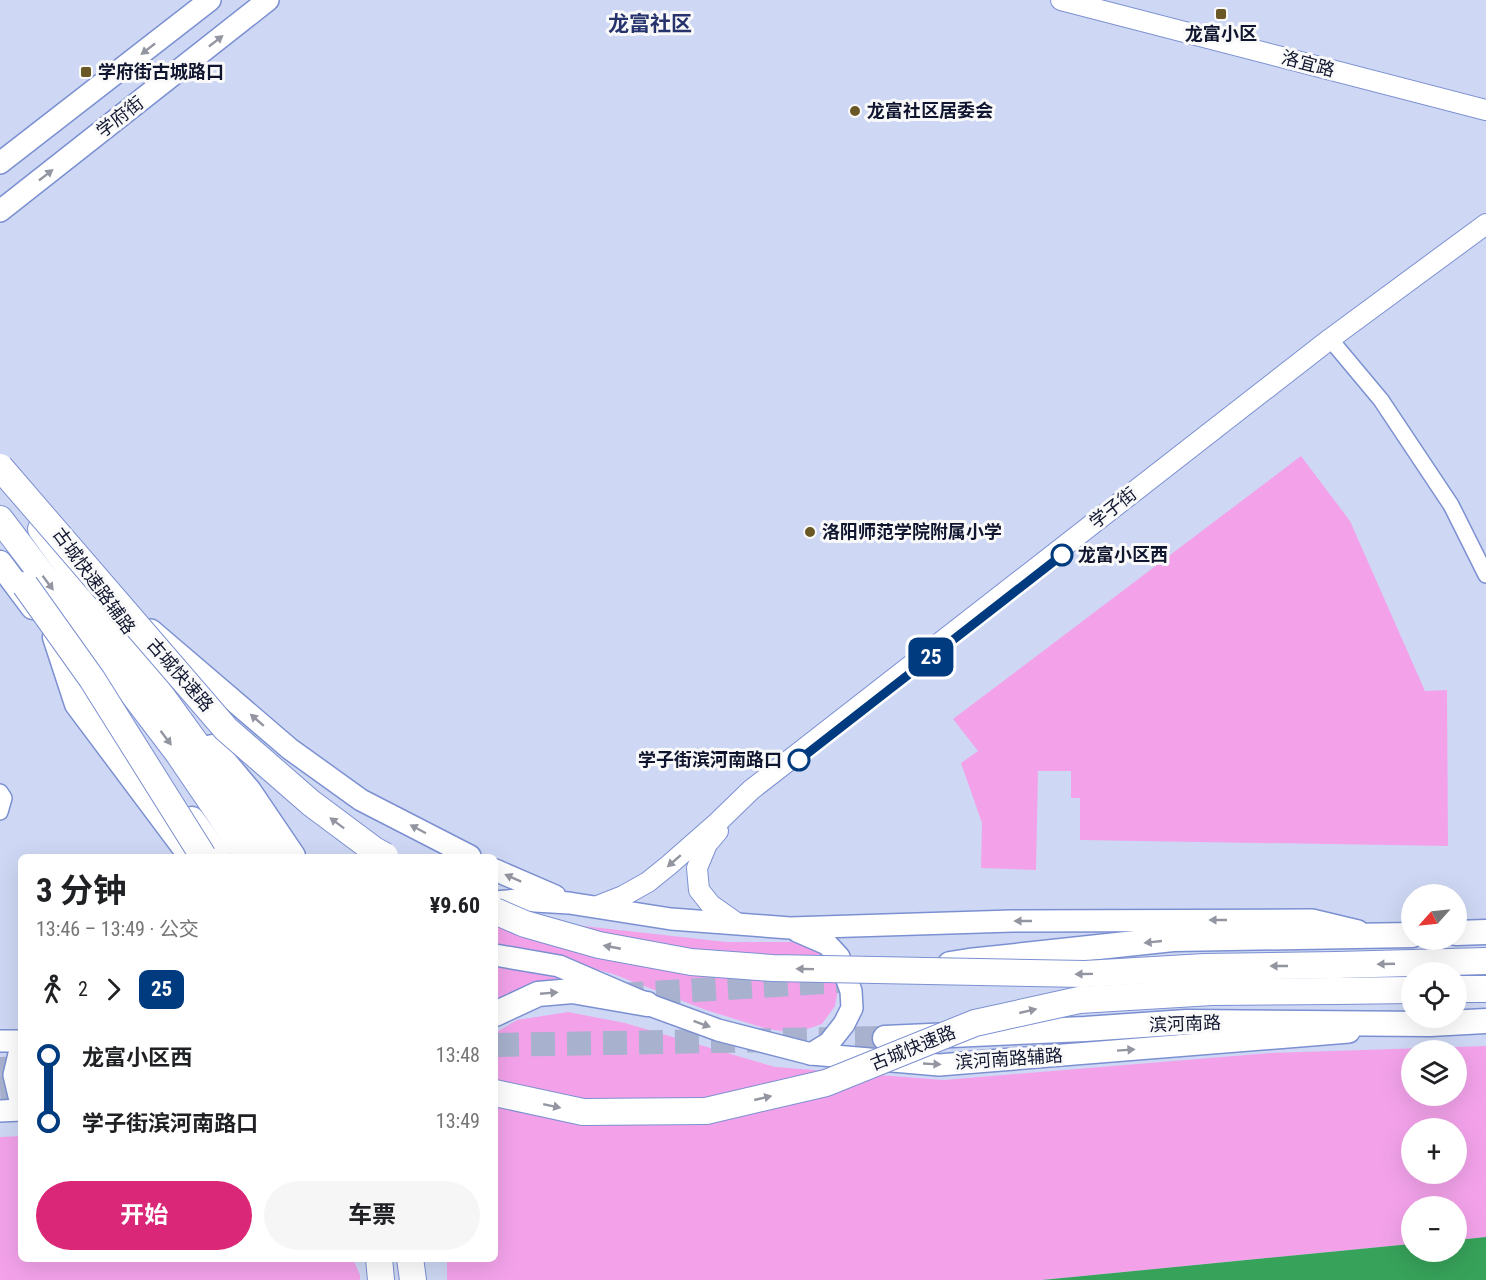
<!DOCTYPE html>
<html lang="zh">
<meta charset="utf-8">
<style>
body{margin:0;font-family:"Roboto Condensed","Noto Sans SC",sans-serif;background:#f6f6f6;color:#202124;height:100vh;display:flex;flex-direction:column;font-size:22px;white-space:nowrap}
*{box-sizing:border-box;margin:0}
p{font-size:20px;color:#757577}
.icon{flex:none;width:33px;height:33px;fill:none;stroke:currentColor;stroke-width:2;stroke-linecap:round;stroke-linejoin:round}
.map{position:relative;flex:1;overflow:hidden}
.drawer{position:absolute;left:18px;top:854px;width:480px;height:408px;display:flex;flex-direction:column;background:#fff;border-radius:9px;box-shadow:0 6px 24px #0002}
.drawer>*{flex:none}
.badge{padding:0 12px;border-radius:9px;font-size:21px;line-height:39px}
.needle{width:39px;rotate:243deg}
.buttons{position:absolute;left:1401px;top:884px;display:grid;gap:12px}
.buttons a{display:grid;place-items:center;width:66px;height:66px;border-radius:50%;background:#fff;box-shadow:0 6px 24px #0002;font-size:30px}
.map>.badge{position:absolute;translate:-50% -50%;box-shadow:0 0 0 3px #fff}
.legs{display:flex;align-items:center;gap:9px;height:66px;padding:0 18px;font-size:20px}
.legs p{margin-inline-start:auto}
.head{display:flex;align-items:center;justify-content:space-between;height:102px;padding:0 18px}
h1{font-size:33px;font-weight:700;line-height:45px}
.button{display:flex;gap:12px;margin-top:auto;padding:12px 18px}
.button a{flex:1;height:69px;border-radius:36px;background:#db2777;color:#fff;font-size:24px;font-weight:700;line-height:69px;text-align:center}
.button a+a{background:#f6f6f6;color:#202124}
ul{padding:0 18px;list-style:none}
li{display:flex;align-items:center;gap:21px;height:66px;font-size:22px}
li i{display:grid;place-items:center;width:9px;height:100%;margin:0 8px;background:currentColor}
li i::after{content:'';width:15px;height:15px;margin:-8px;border:4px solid;border-radius:50%;background:#fff}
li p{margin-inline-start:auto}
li:first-child i{background:linear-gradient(#0000 50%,currentColor 0)}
li:last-child i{background:linear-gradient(currentColor 50%,#0000 0)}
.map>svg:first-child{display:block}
.green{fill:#f3a2ea;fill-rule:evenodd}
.water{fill:#37a25a}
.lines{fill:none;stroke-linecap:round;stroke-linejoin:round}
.primary-tunnel{stroke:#a8b1cd;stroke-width:24;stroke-dasharray:24 12;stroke-linecap:butt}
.minor-casing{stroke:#7c90d1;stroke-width:18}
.tertiary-casing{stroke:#7c90d1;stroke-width:22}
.secondary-casing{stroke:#7c90d1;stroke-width:24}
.primary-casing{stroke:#7c90d1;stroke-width:27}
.trunk-casing{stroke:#7c90d1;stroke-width:28}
.minor{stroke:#fff;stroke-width:15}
.tertiary{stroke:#fff;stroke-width:20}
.secondary{stroke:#fff;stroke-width:21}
.primary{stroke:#fff;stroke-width:24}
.trunk{stroke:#fff;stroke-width:26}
.trunk-bridge-casing{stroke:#7c90d1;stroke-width:28;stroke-linecap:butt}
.trunk-bridge{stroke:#fff;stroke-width:26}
.oneway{fill:#9396a1}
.line-1-casing{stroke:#fff;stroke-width:14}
.line-1{stroke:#003b80;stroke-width:9}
.poi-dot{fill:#695826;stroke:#f9f9f9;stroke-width:2}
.stop-1-dot{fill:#fff;stroke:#003b80;stroke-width:3}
.labels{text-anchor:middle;stroke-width:6;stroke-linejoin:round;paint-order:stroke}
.poi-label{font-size:18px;font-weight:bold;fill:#10162f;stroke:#f9f9f9;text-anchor:start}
.street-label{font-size:18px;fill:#10162f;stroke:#f9f9f9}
.stop-label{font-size:18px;font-weight:bold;fill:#10162f;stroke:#f9f9f9;text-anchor:start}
.quarter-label{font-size:21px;font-weight:bold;fill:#26336c;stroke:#f9f9f9}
</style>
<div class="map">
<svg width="1486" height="1280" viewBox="0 0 1486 1280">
<rect width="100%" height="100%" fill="#ced8f4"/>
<!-- green -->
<g class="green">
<polygon points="1301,456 1350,521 1425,691 1447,690 1448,846 1080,840 1080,798 1071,798 1071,771 1038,771 1036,870 981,868 982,823 961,763 978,751 953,719"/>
<polygon points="495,916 726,942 792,942 821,952 838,990 835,1006 822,1024 796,1033 767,1029 706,1010 613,974 535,952 495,945"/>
<polygon points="495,964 512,967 583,984 555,985 512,991 495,1001"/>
<path d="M568,1012L625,1023L775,1067L944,1080L1270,1053L1486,1046V1237L1457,1240L1456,1206H1412L1411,1244L1042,1280H447V1258H495V1033L517,1020ZM1412,1050H1456V1095H1412ZM1412,1128H1456V1173H1412Z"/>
<polygon points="21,1136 21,1258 353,1259 360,1275 360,1280 0,1280 0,1137"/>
</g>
<!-- water -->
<polygon class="water" points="1486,1237 1486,1280 1042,1280 1411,1244 1412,1251 1456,1251 1457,1240"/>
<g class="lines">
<!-- primary-tunnel -->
<g class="primary-tunnel">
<polyline points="620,995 854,980"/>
<polyline points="495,1045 885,1038"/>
<polyline points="0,1069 21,1068"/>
<polyline points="0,1088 21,1087"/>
</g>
<!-- minor casing -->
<g class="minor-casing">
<g id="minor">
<polyline points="1330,339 1381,400 1451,505 1486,575"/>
<polyline points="0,792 4,798 0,812"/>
</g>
</g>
<!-- tertiary casing -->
<g class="tertiary-casing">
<g id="tertiary">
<polyline points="1061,0 1486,110"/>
<polyline points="718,831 707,844 697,868 699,890 711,905 738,924"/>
<polyline points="595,907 623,896 648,882 669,865 718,822 751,790 1330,339 1486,224"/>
</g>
</g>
<!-- secondary casing -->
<g class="secondary-casing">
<g id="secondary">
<polyline points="0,163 210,0"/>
<polyline points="0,211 268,0"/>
<polyline points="151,630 290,749 361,800 470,856"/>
<polyline points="495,870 555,896"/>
<polyline points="495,902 518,900 569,903 671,919 790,928 1012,921 1312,920 1358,931"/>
<polyline points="797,931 827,944 839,957 851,991 852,1008 844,1024 829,1043 811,1054"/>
<polyline points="495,955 559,966 647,1004 718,1030 811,1054 939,1065 1349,1032"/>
<polyline points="0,1041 21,1041"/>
<polyline points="21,1052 19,1054 14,1075 19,1096 21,1098"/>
<polyline points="0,1111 21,1110"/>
</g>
</g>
<!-- primary casing -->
<g class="primary-casing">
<g id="primary">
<polyline points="0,563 33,607"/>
<polyline points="55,637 77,704 190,855"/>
<polyline points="212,747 249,791 293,856"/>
<polyline points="192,819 219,856"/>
<polyline points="1456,933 1486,932"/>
<polyline points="950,964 969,961 1173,939 1412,935"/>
<polyline points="495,1014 538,994 572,991 647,1004"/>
<polyline points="885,1038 1085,1029 1186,1022 1430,1024 1486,1021"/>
</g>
</g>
<!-- trunk casing -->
<g class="trunk-casing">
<g id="trunk">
<polyline points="0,519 178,753 248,856"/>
<polyline points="41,529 234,796 273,856"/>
<polyline points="1337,965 1486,961"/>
<polyline points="1456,989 1486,989"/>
<polyline points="1336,991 1412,990"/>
<polyline points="495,1093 583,1112 706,1111"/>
<polyline points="379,1258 381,1280"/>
<polyline points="410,1258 413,1280"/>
</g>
</g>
<!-- minor -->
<use href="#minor" class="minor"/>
<!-- tertiary -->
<use href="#tertiary" class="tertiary"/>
<!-- secondary -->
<use href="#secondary" class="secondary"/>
<!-- primary -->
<use href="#primary" class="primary"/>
<!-- trunk -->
<use href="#trunk" class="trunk"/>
<!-- trunk-bridge casing -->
<g class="trunk-bridge-casing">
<g id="trunk-bridge">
<polyline points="0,467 226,729 311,803 374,850 385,856"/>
<polyline points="25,585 92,679 203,856"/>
<polyline points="495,911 525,924 599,945 691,962 772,968 1085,974 1205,967 1337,965"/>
<polyline points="706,1111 826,1083 975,1023 1079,1000 1212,992 1336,991"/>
</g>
</g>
<!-- trunk-bridge -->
<use href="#trunk-bridge" class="trunk-bridge"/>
</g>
<!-- one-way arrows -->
<defs><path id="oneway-solid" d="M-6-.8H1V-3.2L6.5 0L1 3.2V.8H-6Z" transform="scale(1.5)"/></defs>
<g class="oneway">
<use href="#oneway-solid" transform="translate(216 41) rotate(-38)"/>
<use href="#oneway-solid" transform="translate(148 49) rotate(142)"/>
<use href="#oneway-solid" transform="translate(46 175) rotate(-38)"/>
<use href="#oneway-solid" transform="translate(48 583) rotate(53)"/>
<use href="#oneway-solid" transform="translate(257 720) rotate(-139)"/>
<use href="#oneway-solid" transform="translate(166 738) rotate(53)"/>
<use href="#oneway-solid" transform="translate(337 823) rotate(-143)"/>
<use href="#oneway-solid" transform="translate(418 829) rotate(-152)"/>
<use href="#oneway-solid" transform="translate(674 861) rotate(139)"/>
<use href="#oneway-solid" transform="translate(513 878) rotate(-156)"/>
<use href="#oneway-solid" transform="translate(1218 920) rotate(180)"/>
<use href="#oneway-solid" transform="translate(1023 921) rotate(180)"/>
<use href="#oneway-solid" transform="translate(1153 942) rotate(174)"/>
<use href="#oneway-solid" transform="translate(612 947) rotate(-169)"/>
<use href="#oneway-solid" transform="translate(1386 964) rotate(178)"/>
<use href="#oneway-solid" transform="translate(1279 966) rotate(180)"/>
<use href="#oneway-solid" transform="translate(805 969) rotate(-179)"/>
<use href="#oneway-solid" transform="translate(1084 974) rotate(179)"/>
<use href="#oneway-solid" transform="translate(549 993) rotate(-5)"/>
<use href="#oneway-solid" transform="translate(1028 1011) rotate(-13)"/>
<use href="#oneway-solid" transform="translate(702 1024) rotate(20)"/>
<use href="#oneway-solid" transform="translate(1126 1050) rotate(-4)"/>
<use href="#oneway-solid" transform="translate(932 1064) rotate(3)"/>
<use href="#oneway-solid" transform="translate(763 1098) rotate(-13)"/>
<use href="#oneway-solid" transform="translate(552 1106) rotate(12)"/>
</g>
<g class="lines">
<!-- line-1 casing -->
<g class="line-1-casing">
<polyline id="line-1" points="799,760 1062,555"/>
</g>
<!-- line-1 -->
<use href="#line-1" class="line-1"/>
</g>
<!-- markers -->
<g class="poi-dot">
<rect x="1215" y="8" width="12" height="12" rx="3"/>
<rect x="80" y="66" width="12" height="12" rx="3"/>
<circle cx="855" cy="111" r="6"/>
<circle cx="810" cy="532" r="6"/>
</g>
<g class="stop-1-dot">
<circle cx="1062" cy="555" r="10"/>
<circle cx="799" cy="760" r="10"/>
</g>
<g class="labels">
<!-- poi labels -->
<g class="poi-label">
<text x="1221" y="40" text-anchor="middle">龙富小区</text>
<text x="98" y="78">学府街古城路口</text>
<text x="867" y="117">龙富社区居委会</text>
<text x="822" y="538">洛阳师范学院附属小学</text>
</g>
<!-- street labels -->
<g class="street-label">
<text transform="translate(1308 64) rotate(15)" y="6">洛宜路</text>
<text transform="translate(120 117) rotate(-38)" y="6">学府街</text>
<text transform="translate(1113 508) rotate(-38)" y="6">学子街</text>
<text transform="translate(94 581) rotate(54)" y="6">古城快速路辅路</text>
<text transform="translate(180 675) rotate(49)" y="6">古城快速路</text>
<text transform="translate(1185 1024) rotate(-2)" y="6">滨河南路</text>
<text transform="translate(913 1048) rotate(-22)" y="6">古城快速路</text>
<text transform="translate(1009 1059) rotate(-4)" y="6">滨河南路辅路</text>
</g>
<!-- stop labels -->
<g class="stop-label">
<text x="1078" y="561">龙富小区西</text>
<text x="782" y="766" text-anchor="end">学子街滨河南路口</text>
</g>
<!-- quarter labels -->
<g class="quarter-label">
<text x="650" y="31">龙富社区</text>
</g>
</g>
</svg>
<div class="buttons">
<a><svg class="needle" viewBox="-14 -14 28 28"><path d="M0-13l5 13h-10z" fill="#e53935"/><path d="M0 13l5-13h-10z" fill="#757577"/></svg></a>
<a><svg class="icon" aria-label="locate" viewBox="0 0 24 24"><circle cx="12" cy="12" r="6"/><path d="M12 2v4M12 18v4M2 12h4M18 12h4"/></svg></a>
<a><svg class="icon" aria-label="layers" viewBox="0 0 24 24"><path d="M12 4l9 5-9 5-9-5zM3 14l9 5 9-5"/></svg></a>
<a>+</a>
<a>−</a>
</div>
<b class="badge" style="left:931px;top:657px;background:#003b80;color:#fff">25</b>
<section class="drawer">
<div class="head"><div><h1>3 分钟</h1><p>13:46 – 13:49 · 公交</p></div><b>¥9.60</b></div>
<div class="legs"><svg class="icon" aria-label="walk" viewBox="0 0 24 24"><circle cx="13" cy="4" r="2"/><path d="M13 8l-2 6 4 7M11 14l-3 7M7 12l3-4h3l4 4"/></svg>2<svg class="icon" aria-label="forward" viewBox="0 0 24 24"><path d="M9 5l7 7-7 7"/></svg><b class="badge" style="background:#003b80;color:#fff">25</b></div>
<ul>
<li><i style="color:#003b80"></i><b>龙富小区西</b><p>13:48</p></li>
<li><i style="color:#003b80"></i><b>学子街滨河南路口</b><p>13:49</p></li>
</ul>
<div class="button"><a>开始</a><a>车票</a></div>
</section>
</div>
